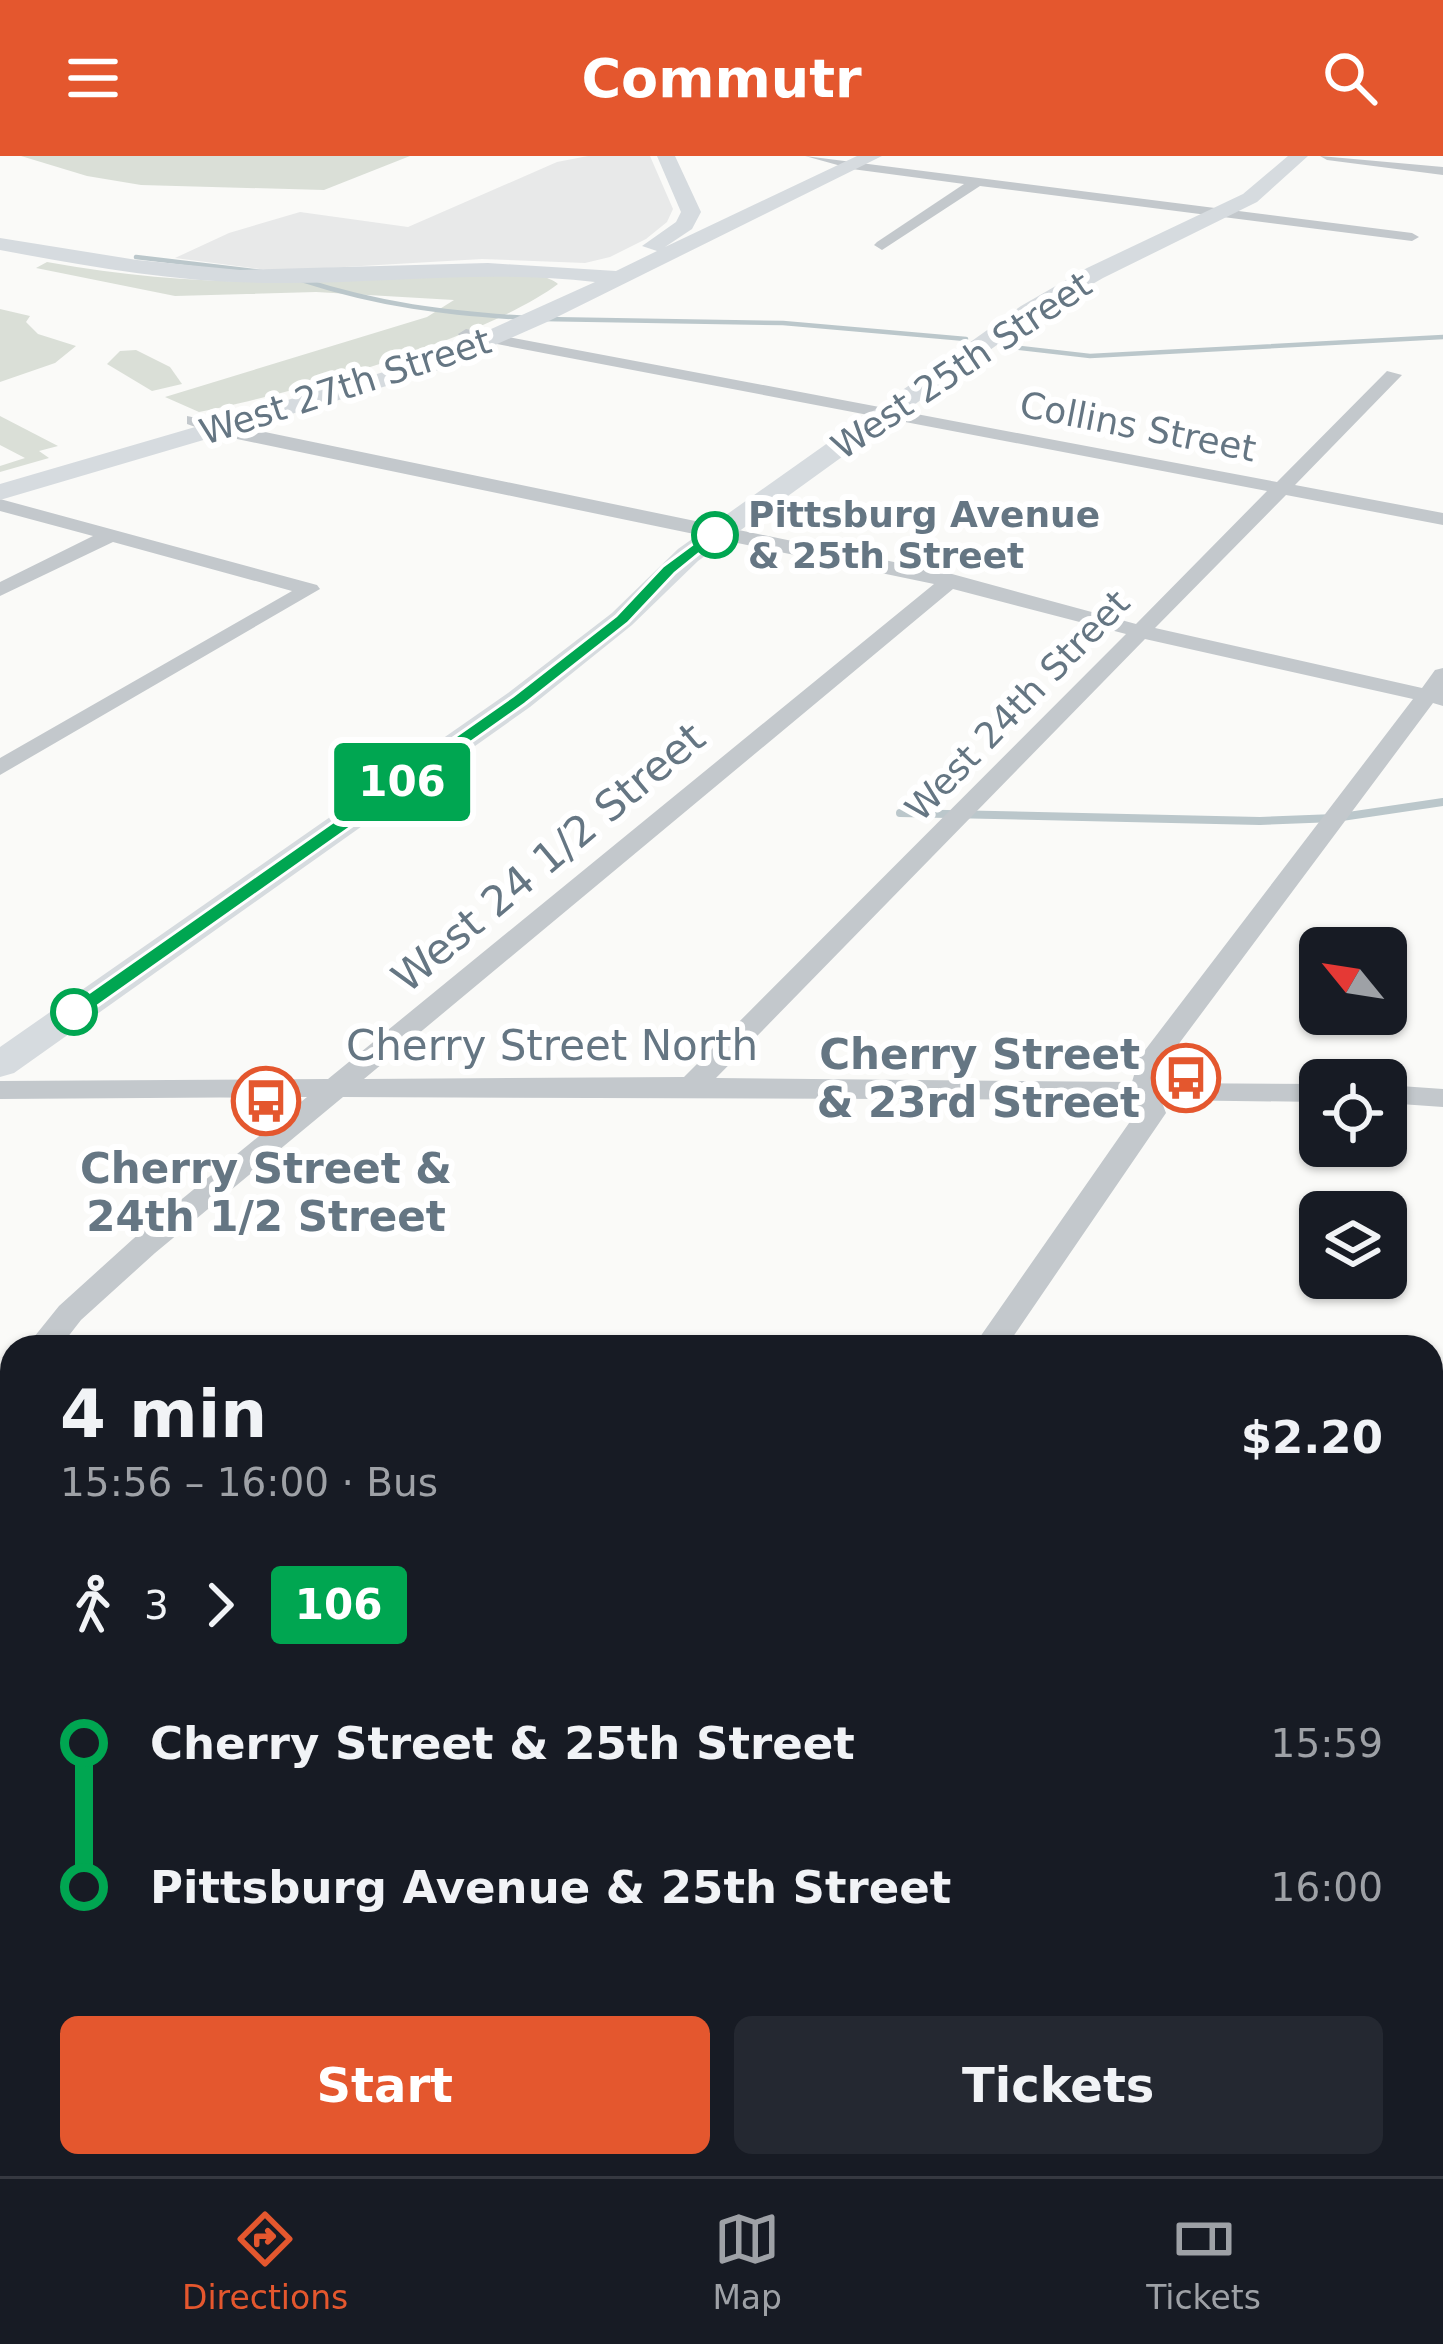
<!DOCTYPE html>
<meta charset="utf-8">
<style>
body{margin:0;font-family:"DejaVu Sans",sans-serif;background:#242831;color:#f1f3f6;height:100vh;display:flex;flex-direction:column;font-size:45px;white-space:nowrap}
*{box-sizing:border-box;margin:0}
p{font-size:39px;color:#9ea1a6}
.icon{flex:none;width:66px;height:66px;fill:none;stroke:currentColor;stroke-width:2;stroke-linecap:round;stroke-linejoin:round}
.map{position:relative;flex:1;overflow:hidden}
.details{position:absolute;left:0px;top:1179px;width:1443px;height:843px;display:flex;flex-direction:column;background:#171b24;border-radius:36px 36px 0 0;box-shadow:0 3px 9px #0004}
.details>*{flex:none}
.badge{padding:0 24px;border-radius:9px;font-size:42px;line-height:78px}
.needle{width:78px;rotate:300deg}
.tools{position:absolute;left:1299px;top:771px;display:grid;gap:24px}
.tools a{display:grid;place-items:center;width:108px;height:108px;border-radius:18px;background:#171b24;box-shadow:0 3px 9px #0004;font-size:60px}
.map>.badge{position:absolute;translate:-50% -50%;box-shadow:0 0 0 6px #fff}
.legs{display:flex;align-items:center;gap:18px;height:132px;padding:0 60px;font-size:39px}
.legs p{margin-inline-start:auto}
.overview{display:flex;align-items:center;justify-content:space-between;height:204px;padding:0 60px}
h1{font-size:66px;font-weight:600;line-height:90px}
.primary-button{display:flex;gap:24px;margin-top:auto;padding:24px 60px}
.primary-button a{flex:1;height:138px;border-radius:18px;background:#e4572e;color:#fff;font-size:48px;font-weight:600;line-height:138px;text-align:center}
.primary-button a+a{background:#242831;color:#f1f3f6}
ul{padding:0 60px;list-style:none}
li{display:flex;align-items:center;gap:42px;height:144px;font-size:45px}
li i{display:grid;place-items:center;width:18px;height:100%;margin:0 15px;background:currentColor}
li i::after{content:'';width:30px;height:30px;margin:-15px;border:9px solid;border-radius:50%;background:#171b24}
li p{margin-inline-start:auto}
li:first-child i{background:linear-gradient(#0000 50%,currentColor 0)}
li:last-child i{background:linear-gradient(currentColor 50%,#0000 0)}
header{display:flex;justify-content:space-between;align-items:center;height:156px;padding:0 60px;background:#e4572e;color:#fff;font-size:54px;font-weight:600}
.tab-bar{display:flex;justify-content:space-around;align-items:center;height:168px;border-top:3px solid #363941;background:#171b24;font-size:33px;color:#9ea1a6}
.tab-bar a{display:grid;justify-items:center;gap:6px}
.tab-bar .selected{color:#e4572e}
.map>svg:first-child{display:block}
.built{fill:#e8e9e9}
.green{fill:#dadfd7}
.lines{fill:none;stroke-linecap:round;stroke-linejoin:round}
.stream-far1{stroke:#bbc7cb;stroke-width:4.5}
.stream{stroke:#bbc7cb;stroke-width:8}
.street{fill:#c3c8cc;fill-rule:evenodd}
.secondary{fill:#d6dbdf;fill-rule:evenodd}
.primary{fill:#d6dbdf;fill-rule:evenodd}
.line-1{fill:#00a651;stroke:#fff;stroke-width:3}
.stop-1-dot{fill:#fff;stroke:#00a651;stroke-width:6}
.labels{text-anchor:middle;stroke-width:12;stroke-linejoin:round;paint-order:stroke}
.far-street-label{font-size:36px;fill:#657683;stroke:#fff}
.far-stop-label{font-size:36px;font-weight:bold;fill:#657683;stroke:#fff;text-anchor:start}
.street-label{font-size:42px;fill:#657683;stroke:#fff}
.poi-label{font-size:42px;font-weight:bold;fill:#657683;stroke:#fff;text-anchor:end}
</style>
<header><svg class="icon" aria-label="menu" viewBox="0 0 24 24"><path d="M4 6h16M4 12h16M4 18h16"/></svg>Commutr<svg class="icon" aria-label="search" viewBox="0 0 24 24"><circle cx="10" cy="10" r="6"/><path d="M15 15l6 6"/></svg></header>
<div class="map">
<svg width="1443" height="2020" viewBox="0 0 1443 2020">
<rect width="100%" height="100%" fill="#fafaf8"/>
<!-- built -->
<polygon class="built" points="588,0 650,0 673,53 667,66 646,83 610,101 585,107 482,103 275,115 175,102 229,77 300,56 408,71 557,6"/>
<!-- green -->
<g class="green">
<polygon points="21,0 410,0 324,34 141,29 87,20"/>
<path d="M47,106C192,132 304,128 450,120C476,118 540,111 558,128C484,183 292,238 199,256L165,241L427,161L454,144L316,136L175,140L36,112Z"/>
<polygon points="0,153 30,160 26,166 38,178 76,190 55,207 0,226"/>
<polygon points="136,194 170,211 182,228 152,235 107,208 120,195"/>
<polygon points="0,260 58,290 39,295 49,302 0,316 0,310 25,302 0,289"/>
</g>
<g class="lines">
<!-- stream-far1 -->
<g class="stream-far1">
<polyline points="136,101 262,116"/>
<path d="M302,124C380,149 444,157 526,162"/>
<polyline points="543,163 783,167 966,183"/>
<polyline points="1011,191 1090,200 1443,181"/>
</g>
<!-- stream -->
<polyline class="stream" points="900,657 1260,665 1335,662 1443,646"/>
<!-- street -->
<g class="street">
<polygon points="805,0 1412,77 1419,81 1412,85 980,30 882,94 874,89 877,86 964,28 852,13"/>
<polygon points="1320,0 1443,11 1443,19 1327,4"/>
<path d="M466,173L1277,326L1387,215L1402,219L1295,329L1443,357V369L1286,339L1155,472L1422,532L1435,514L1443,512V550L1433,547L1163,909L1160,927L1320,928V946L1161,944L1166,957L1006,1191H973L1136,957L1132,944L343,941L155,1097L81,1164L60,1191H26L59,1150L133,1083L307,941L0,943V925L328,923L934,428L218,279L187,268V260L952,418L1136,468L1267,335L460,181L458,178ZM953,433L1126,478L684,921L364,923ZM1145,483L1413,543L1139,902L1132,926L716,922Z"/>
<polygon points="0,343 317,429 320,433 0,619 0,602 292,435 113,386 0,440 0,426 93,380 0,355"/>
<polygon points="1386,929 1443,933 1443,951 1386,947"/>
<polygon points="12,1228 12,1266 0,1270 0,1231"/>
<polygon points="1431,1325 1443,1329 1443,1355 1431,1351"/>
<polygon points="1431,1913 1443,1917 1443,1959 1431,1955"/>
<polygon points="344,2010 393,2010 389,2020 340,2020"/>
</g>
<!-- secondary -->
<g class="secondary">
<path d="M657,0H675L701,56L692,73L665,91L857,0H882L547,166L434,216L0,344V328L418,206L595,126C488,113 381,128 273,127C181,127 90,111 0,94V82L137,104L240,114L488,107L616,115L657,95L642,90L676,66L681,56Z"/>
<polygon points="1288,0 1308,0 1257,46 1103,122 1037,160 698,405 632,469 530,551 14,917 0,921 0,891 508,537 612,457 678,393 1021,150 1087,112 1243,38"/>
<polygon points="0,1828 12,1832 12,1889 0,1885"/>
<polygon points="241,2010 318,2010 323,2020 245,2020"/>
</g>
<!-- primary -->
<g class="primary">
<polygon points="0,1309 12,1311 12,1351 0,1349"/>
<polygon points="0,1367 12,1369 12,1411 0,1409"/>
<polygon points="1431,1629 1443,1633 1443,1685 1431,1681"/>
<polygon points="1431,1682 1443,1685 1443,1741 1431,1736"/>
</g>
</g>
<!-- line-1 -->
<polygon class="line-1" points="709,376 722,379 675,417 628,467 525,548 82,861 67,861 67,852 513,540 616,460 663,410"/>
<!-- icons -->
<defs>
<g id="bus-ring" transform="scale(3.45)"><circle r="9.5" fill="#fff" stroke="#e4572e" stroke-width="1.5"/><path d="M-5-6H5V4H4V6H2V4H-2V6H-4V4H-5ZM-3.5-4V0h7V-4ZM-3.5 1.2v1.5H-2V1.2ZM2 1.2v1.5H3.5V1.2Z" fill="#e4572e"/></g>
</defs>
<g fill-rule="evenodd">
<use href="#bus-ring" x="1186" y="922"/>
<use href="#bus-ring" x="266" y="945"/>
</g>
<!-- markers -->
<g class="stop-1-dot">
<circle cx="715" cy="379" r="21"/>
<circle cx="74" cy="856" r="21"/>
</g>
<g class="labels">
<!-- far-street labels -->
<g class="far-street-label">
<text transform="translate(961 209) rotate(-34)" y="13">West 25th Street</text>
<text transform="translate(345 230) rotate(-18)" y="13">West 27th Street</text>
<text transform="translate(1138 270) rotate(11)" y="13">Collins Street</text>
<text transform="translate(1017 549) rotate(-46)" y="13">West 24th Street</text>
</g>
<!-- far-stop labels -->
<g class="far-stop-label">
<text x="748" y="371">Pittsburg Avenue<tspan x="748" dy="41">&amp; 25th Street</tspan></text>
</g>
<!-- street labels -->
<g class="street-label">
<text transform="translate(548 701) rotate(-40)" y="15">West 24 1/2 Street</text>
<text x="552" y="904">Cherry Street North</text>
</g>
<!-- poi labels -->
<g class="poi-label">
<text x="1140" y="913">Cherry Street<tspan x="1140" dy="48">&amp; 23rd Street</tspan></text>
<text x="266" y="1027" text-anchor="middle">Cherry Street &amp;<tspan x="266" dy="48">24th 1/2 Street</tspan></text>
</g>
</g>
</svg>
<div class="tools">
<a><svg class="needle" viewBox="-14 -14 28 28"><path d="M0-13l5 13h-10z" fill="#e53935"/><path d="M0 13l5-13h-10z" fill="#9ea1a6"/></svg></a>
<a><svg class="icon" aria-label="locate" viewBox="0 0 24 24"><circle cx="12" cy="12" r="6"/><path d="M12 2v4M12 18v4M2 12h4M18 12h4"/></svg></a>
<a><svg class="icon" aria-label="layers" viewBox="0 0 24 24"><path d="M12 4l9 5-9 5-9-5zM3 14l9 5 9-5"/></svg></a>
</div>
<b class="badge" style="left:402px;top:626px;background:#00a651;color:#fff">106</b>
<section class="details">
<div class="overview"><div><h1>4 min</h1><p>15:56 – 16:00 · Bus</p></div><b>$2.20</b></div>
<div class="legs"><svg class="icon" aria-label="walk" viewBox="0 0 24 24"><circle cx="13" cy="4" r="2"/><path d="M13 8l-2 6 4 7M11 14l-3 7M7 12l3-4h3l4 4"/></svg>3<svg class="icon" aria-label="forward" viewBox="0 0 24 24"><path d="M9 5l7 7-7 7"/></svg><b class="badge" style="background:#00a651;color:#fff">106</b></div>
<ul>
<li><i style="color:#00a651"></i><b>Cherry Street &amp; 25th Street</b><p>15:59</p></li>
<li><i style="color:#00a651"></i><b>Pittsburg Avenue &amp; 25th Street</b><p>16:00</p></li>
</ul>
<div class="primary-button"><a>Start</a><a>Tickets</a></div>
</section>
</div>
<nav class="tab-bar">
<a class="selected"><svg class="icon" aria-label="directions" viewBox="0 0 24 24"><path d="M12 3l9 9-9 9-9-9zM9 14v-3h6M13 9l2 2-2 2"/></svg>Directions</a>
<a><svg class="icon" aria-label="map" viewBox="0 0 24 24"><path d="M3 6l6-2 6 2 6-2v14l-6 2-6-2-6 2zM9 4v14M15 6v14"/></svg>Map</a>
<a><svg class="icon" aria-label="tickets" viewBox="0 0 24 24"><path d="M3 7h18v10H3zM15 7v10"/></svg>Tickets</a>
</nav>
